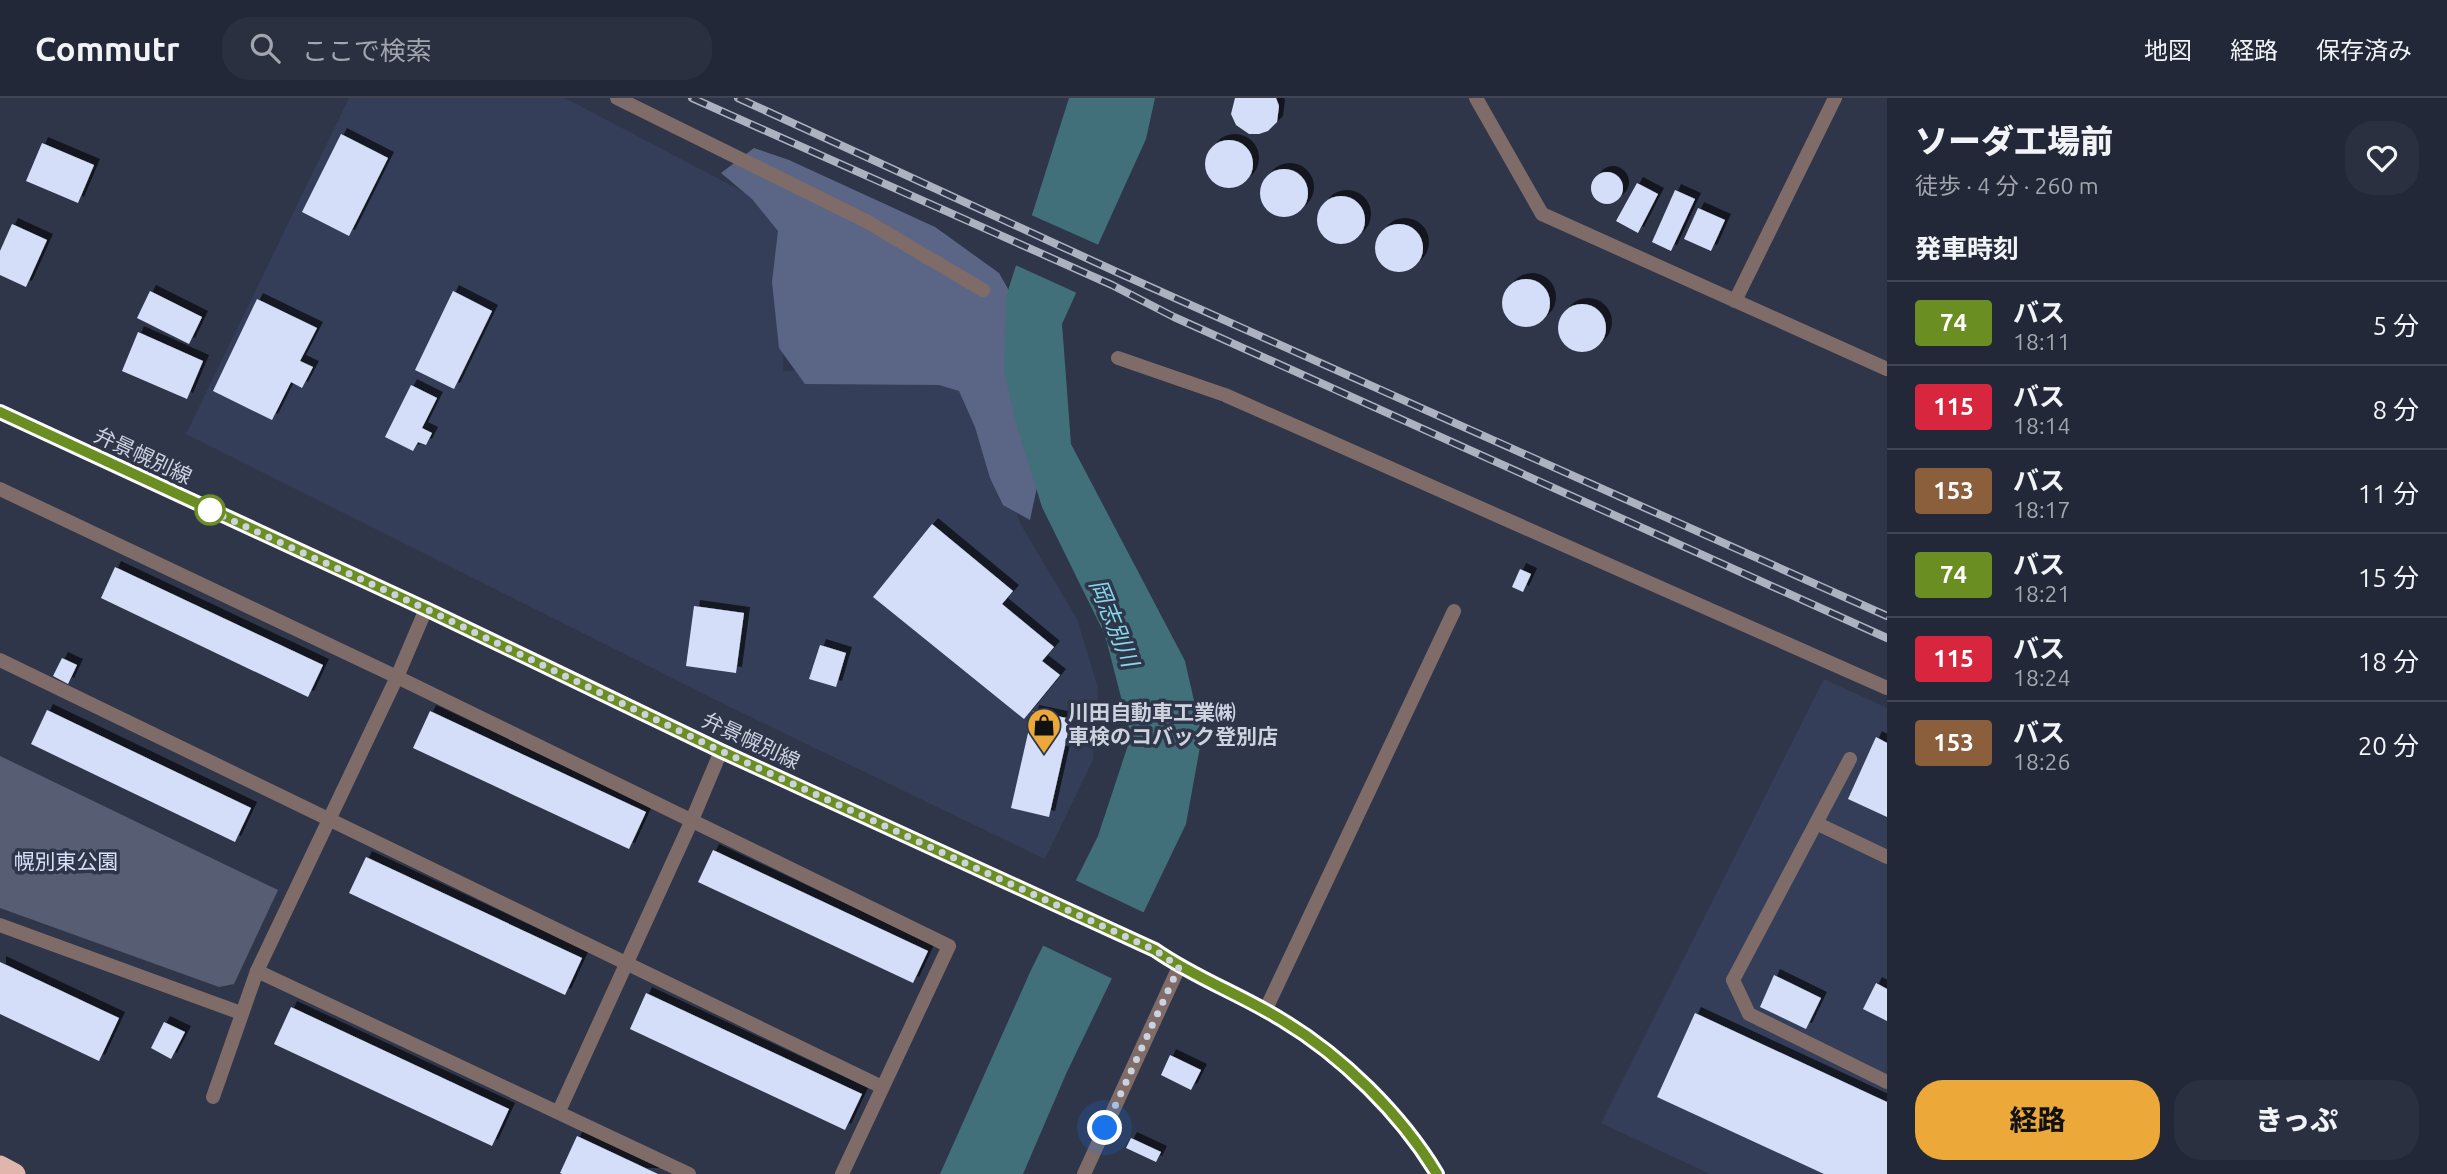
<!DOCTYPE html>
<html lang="ja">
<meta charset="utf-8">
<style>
body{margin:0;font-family:Ubuntu,"Noto Sans JP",sans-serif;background:#2b3040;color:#f1f3f6;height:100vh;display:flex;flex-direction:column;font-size:26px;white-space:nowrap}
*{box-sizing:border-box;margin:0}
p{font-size:23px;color:#a3a6ae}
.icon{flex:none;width:38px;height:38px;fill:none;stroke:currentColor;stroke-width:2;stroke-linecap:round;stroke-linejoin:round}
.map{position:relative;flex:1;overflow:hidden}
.details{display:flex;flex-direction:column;background:#232838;width:560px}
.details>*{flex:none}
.badge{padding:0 14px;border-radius:5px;font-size:24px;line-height:46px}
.you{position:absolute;width:35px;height:35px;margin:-18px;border:5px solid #fff;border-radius:50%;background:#1a73e8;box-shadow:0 0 0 10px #1a73e833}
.map>.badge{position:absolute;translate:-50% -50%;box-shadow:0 0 0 4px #fff}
h2{padding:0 28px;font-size:26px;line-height:63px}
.round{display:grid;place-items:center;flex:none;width:74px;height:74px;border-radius:28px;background:#2b3040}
.headline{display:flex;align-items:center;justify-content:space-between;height:119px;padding:0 28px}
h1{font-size:33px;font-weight:800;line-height:52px}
.button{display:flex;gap:14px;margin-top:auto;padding:14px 28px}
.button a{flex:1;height:80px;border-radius:28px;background:#eca93a;color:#111;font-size:28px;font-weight:800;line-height:80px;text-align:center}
.button a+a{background:#2b3040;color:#f1f3f6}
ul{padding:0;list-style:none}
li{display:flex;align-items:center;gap:21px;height:84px;padding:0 28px;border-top:2px solid #404453}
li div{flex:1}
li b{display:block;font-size:26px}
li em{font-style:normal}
li .badge{min-width:77px;font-weight:700;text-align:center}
header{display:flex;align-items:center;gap:42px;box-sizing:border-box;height:98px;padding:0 35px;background:#232838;border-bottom:2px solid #404453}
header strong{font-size:33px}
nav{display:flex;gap:38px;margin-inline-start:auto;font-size:24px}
.search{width:490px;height:63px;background:#2b3040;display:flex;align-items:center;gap:18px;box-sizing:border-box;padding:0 24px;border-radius:28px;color:#a3a6ae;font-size:26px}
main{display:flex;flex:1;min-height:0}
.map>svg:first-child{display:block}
.built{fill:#353e59}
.green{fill:#575e73}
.forest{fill:#5b6687}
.water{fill:#41707b}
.pier{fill:#2f364a}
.building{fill:#d4def8;filter:url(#shadow)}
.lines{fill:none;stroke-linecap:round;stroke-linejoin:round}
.lane{stroke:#7f6c68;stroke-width:14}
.street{stroke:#7f6c68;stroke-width:14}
.secondary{stroke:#a78a83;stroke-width:14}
.highway{stroke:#e1b5ab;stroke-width:21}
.rail-casing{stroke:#acb2c0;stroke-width:8}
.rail{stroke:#2f364a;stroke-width:5;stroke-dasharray:16;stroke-linecap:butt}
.line-casing{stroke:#fff;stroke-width:16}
.line{stroke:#6b8e23;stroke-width:10}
.walk{stroke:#cdd2df;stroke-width:7;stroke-dasharray:0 12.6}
.stop-dot{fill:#fff;stroke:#6b8e23;stroke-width:3.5}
.labels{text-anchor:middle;stroke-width:7;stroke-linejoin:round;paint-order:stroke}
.street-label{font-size:21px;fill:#cdd2df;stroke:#2f364a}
.poi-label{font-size:21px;font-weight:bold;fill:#cdd2df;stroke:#2f364a;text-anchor:start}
.park-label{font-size:21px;fill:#d7e0f8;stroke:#2f364a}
.water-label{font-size:23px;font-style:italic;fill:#86d8eb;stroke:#2f364a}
</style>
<header>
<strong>Commutr</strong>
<div class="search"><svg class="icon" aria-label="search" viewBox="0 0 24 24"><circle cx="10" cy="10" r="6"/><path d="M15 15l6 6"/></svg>ここで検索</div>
<nav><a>地図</a><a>経路</a><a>保存済み</a></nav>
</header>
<main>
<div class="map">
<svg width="1887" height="1076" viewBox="0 0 1887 1076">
<defs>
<filter id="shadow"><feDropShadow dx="6" dy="-6" stdDeviation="0" flood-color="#0009"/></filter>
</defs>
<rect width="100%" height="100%" fill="#2f364a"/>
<!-- built -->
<g class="built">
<polygon points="349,0 565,0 776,111 785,125 783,273 972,266 1020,425 1077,521 1098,590 1093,662 1045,761 730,609 186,336"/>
<polygon points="1824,581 1887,610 1887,1076 1710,1076 1601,1025"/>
</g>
<!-- green -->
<polygon class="green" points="0,658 278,792 234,886 219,889 0,810"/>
<!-- forest -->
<polygon class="forest" points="754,50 789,62 935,129 999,175 1016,205 1040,375 1030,422 1003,407 990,380 975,329 959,293 939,287 805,286 779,250 772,184 778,133 752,101 721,75"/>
<!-- water -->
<polygon class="water" points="1069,0 1155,0 1146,41 1062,226 1071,346 1185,563 1202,638 1186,726 1066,976 1023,1076 940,1076 1031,872 1098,738 1131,638 1105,537 1042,409 1017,329 1004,274 1006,199"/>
<!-- pier -->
<g class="pier">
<polygon points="1029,116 1101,148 1079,196 1013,166"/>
<polygon points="1073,781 1147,816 1115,882 1040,846"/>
</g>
<!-- building -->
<g class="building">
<polygon points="1235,0 1276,0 1279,8 1277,24 1268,33 1259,36 1249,36 1236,27 1231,16"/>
<polygon points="341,36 388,60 349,138 302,114"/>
<circle cx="1229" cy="66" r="24"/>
<polygon points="42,45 94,67 78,105 26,83"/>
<circle cx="1284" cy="95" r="24"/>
<circle cx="1607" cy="90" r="16"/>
<polygon points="1637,85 1658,96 1638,135 1616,123"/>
<polygon points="1675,92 1695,101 1671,153 1652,144"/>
<circle cx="1341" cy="122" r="24"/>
<polygon points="1698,110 1725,122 1711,153 1684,141"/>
<circle cx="1399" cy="150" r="24"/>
<polygon points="12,126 47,142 26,189 0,177 0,153"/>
<circle cx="1526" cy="205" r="24"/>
<polygon points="150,193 202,219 189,246 137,220"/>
<polygon points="453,193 492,213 454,291 415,272"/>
<polygon points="257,201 317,230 300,263 313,269 302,290 291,284 272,322 213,293"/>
<circle cx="1582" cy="230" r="24"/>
<polygon points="138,234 203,263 187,301 122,273"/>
<polygon points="411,287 437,300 422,330 432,335 426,347 418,344 413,353 385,339"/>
<polygon points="932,426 1013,493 1002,506 1054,549 1042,563 1060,577 1024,621 873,499"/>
<polygon points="115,469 323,567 308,599 101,500"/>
<polygon points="1520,471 1531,476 1523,494 1512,489"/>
<polygon points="694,508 744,515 736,575 686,568"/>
<polygon points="820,547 846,555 836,589 809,581"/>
<polygon points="62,560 77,567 68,586 53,578"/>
<polygon points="47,612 251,710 235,744 31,646"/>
<polygon points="430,613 646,714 629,751 413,650"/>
<polygon points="1033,613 1071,621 1049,719 1011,710"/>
<polygon points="1876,639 1887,645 1887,719 1848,701"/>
<polygon points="713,752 928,853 913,885 698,784"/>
<polygon points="366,759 582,860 565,897 349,795"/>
<polygon points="0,864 119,920 99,963 0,916"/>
<polygon points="1774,877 1821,900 1806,931 1760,909"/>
<polygon points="1876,885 1887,891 1887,923 1863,911"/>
<polygon points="646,895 862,996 845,1032 630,931"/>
<polygon points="291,909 509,1011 492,1048 274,946"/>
<polygon points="1695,915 1887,1004 1887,1076 1824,1076 1657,999"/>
<polygon points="164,924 185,934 171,961 151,950"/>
<polygon points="1170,957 1201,972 1191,992 1161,977"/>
<polygon points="577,1038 658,1076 562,1076 560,1075"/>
<polygon points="1131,1040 1161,1054 1156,1064 1126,1050"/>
</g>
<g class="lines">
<!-- lane -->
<g class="lane">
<polyline points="617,0 866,123 983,192"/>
<polyline points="1476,0 1542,116 1887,271"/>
<polyline points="1735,203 1835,0"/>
<polyline points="1118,260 1225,297 1887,590"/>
<polyline points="0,391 397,579 949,848 842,1076"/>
<polyline points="0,562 882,989"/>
<polyline points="1850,661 1733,882 1749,916 1887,984"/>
<polyline points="1818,726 1887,759"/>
<polyline points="0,827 241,915"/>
<polyline points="257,873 689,1076"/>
<polyline points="1265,913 1454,513"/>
<polyline points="213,999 257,873 397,579 426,511"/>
<polyline points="559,1013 692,722 721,653"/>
</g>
<!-- street -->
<polyline class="street" points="1084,1076 1179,869"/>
<!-- secondary -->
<path class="secondary" d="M0,314L426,511L721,653L1155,852C1195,880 1240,897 1282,922C1344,959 1399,1015 1437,1076"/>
<!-- highway -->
<polyline class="highway" points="0,1068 15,1076"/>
<!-- rail casing -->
<g class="rail-casing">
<g id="rail">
<polyline points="692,0 1112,187 1174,219 1887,540"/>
<polyline points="738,0 1119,175 1887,518"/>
</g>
</g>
<!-- rail -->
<use href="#rail" class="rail"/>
</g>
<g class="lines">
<!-- line casing -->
<g class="line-casing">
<path id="line" d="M0,314L426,511L721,653L1155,852C1195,880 1240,896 1282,922C1342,958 1401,1016 1437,1076"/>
</g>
<!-- line -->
<use href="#line" class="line"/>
<!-- walk -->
<polyline class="walk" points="210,412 205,410 426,511 721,653 1155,852 1179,869 1105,1030"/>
</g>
<!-- icons -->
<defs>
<g id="shop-pin" transform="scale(1.75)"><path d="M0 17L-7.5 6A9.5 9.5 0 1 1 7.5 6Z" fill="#eca93a" stroke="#2f364a"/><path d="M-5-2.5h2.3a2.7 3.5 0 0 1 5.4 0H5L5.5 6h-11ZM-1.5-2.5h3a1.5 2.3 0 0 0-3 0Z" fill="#111"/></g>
</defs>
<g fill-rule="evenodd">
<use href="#shop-pin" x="1044" y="627"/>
</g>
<!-- markers -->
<circle class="stop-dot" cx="210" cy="412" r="14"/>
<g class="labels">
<!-- street labels -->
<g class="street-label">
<text transform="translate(143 358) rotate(25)" y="7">弁景幌別線</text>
<text transform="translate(751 643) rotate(25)" y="7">弁景幌別線</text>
</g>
<!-- poi labels -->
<g class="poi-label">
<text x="1068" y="622">川田自動車工業㈱<tspan x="1068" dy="24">車検のコバック登別店</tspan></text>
</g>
<!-- park labels -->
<g class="park-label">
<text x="66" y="771">幌別東公園</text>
</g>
<!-- water labels -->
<g class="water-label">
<text transform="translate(1114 525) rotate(68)" y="8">岡志別川</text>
</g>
</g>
</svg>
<div class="you" style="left:1105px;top:1030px"></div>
</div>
<section class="details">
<div class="headline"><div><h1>ソーダ工場前</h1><p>徒歩 · 4 分 · 260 m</p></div><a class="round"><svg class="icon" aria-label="heart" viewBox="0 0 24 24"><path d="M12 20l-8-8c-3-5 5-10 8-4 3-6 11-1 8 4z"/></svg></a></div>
<h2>発車時刻</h2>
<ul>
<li><span class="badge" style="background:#6b8e23;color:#fff">74</span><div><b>バス</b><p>18:11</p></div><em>5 分</em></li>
<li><span class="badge" style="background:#d7263d;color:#fff">115</span><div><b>バス</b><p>18:14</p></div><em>8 分</em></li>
<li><span class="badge" style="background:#8b5e3c;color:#fff">153</span><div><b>バス</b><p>18:17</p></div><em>11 分</em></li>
<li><span class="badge" style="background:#6b8e23;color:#fff">74</span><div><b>バス</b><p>18:21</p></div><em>15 分</em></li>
<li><span class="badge" style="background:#d7263d;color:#fff">115</span><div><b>バス</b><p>18:24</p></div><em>18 分</em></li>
<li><span class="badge" style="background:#8b5e3c;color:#fff">153</span><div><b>バス</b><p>18:26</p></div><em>20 分</em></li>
</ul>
<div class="button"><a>経路</a><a>きっぷ</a></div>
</section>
</main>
